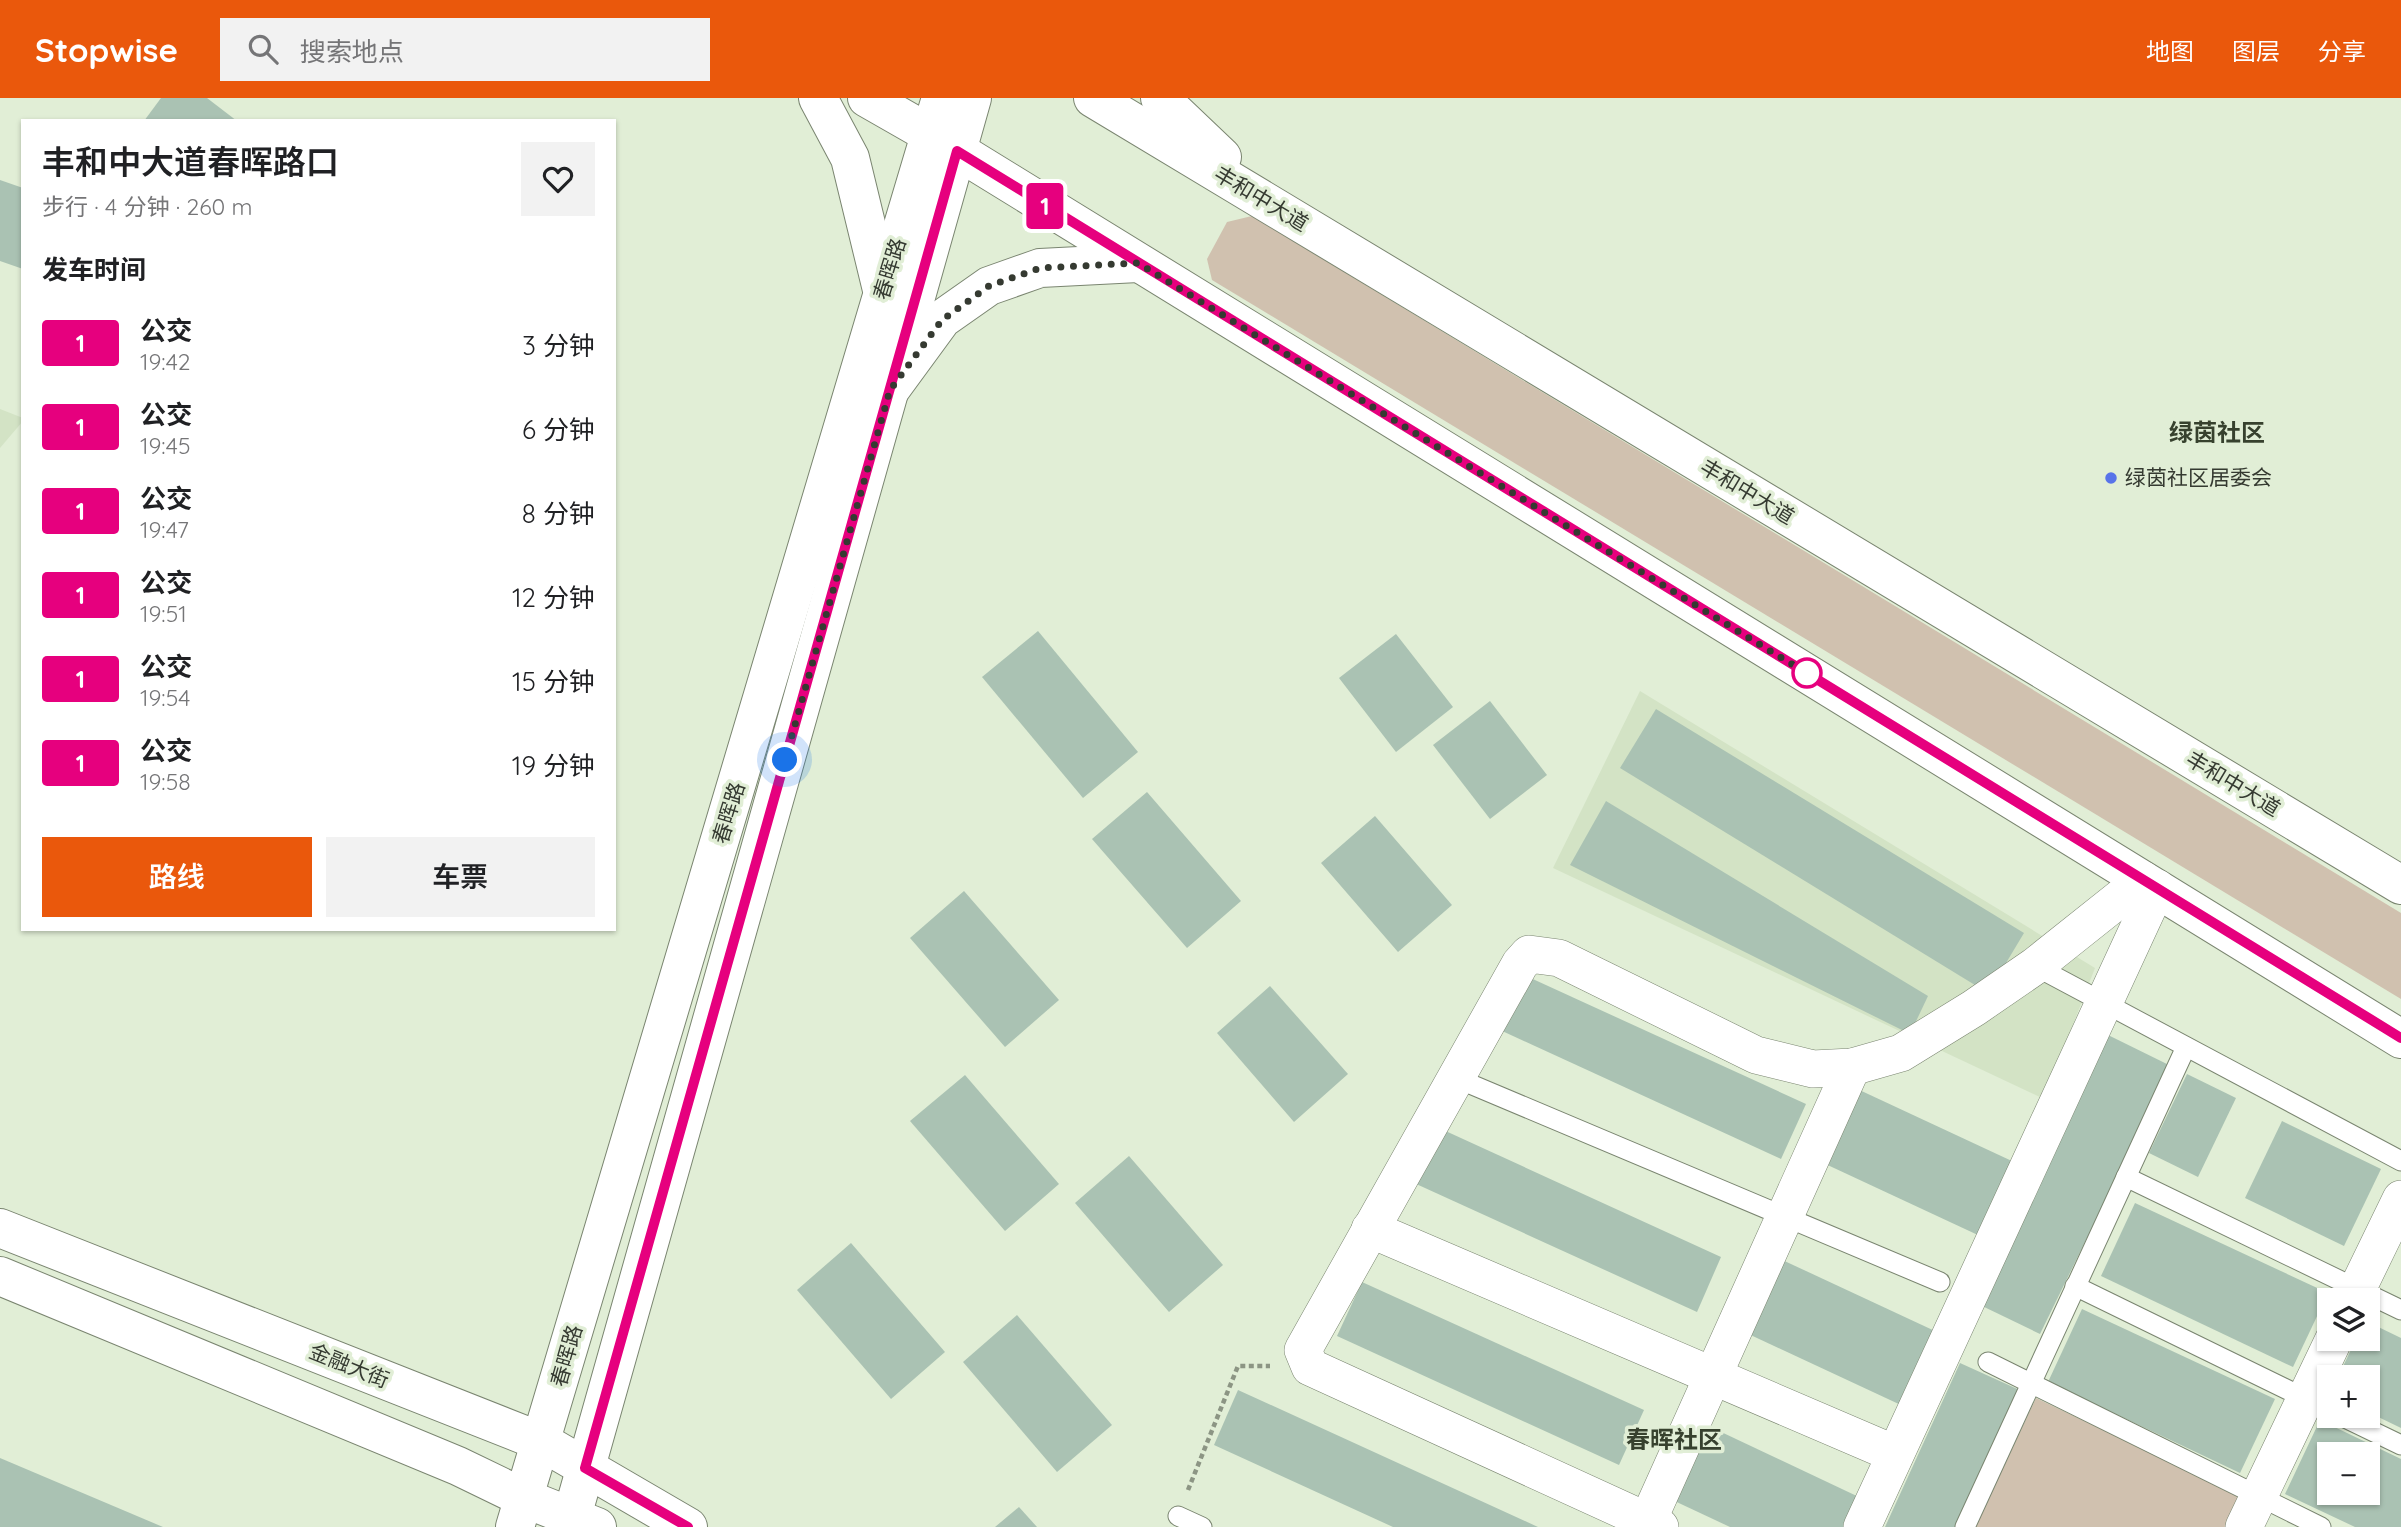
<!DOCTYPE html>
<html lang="zh">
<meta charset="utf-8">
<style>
body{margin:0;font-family:Quicksand,"Noto Sans SC",sans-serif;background:#f2f2f2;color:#202124;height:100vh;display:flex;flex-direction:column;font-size:26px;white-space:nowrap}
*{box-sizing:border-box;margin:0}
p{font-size:23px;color:#757577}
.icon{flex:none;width:38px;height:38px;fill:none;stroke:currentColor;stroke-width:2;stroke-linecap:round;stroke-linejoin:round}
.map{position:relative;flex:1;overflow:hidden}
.sheet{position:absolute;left:21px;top:21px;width:595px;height:812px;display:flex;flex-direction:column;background:#fff;border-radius:0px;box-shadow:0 2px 5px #0004}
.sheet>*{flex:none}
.badge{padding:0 14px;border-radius:5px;font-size:24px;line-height:46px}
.fabs{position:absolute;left:2317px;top:1190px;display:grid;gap:14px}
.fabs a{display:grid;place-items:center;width:63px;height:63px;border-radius:0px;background:#fff;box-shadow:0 2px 5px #0004;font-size:35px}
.you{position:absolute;width:35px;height:35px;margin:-18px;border:5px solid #fff;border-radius:50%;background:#1a73e8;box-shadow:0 0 0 10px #1a73e833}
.map>.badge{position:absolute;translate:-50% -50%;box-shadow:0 0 0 4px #fff}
h2{padding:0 21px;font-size:26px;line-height:63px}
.round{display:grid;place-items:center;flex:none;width:74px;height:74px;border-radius:0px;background:#f2f2f2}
.summary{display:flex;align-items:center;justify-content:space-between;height:119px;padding:0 21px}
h1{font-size:33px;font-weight:600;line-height:52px}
.cta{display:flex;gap:14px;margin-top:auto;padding:14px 21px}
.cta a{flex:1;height:80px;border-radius:0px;background:#ea580c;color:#fff;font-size:28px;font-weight:600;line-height:80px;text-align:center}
.cta a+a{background:#f2f2f2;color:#202124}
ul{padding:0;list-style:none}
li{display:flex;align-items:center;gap:21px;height:84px;padding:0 21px}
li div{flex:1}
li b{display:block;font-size:26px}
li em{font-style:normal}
li .badge{min-width:77px;font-weight:700;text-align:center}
header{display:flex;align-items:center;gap:42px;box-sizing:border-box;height:98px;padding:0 35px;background:#ea580c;color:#fff}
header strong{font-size:33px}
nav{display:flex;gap:38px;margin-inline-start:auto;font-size:24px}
.search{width:490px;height:63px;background:#f2f2f2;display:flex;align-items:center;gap:18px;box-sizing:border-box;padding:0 24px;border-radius:0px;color:#757577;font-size:26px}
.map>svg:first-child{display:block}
.built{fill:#d3e3c5}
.green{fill:#d0c1af}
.building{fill:#aac2b3;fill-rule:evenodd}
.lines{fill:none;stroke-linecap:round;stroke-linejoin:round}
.service-casing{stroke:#7a8570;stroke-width:21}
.minor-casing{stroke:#7a8570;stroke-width:38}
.tertiary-casing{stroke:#7a8570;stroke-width:40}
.primary-casing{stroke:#7a8570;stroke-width:40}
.path{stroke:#8c9584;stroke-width:4.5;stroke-dasharray:5 3.5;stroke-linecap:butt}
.service{stroke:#fff;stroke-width:19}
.minor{stroke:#fff;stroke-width:37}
.tertiary{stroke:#fff;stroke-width:38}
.primary{stroke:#fff;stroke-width:38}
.line-casing{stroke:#fff;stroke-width:16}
.line{stroke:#e6007e;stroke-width:10}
.walk{stroke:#353a31;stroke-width:7;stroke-dasharray:0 12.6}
.poi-dot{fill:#5873e9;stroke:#e1eed6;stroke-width:2.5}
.stop-dot{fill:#fff;stroke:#e6007e;stroke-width:3.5}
.labels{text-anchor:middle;stroke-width:7;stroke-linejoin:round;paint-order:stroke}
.street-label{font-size:21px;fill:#353a31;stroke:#e1eed6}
.poi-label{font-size:21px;fill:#353a31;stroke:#e1eed6;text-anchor:start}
.quarter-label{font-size:24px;font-weight:bold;fill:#37412e;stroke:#e1eed6}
</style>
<header>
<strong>Stopwise</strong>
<div class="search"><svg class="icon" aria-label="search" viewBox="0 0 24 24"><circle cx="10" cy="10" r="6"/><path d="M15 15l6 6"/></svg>搜索地点</div>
<nav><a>地图</a><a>图层</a><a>分享</a></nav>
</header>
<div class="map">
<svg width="2401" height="1429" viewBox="0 0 2401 1429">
<rect width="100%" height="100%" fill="#e1eed6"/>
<!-- built -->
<g class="built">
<polygon points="0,311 23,320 23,323 0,350"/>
<polygon points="1640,593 2095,870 2044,1001 1553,770"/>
</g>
<!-- green -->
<g class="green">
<polygon points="1252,118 2401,815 2401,901 1212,182 1207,161 1227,124"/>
<polygon points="2036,1300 2248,1401 2235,1429 1975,1429"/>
</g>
<!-- building -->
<g class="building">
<polygon points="161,0 207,0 237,23 144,23"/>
<polygon points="0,82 23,90 23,171 0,163"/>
<polygon points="1038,533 1138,654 1083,700 982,579"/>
<polygon points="1396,536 1453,609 1396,654 1339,580"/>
<polygon points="1490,603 1547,677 1490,721 1433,647"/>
<polygon points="1656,611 2024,835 1988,895 1620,670"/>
<polygon points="1147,694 1241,803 1187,850 1092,741"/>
<polygon points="1606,703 1928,898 1910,936 1570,767"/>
<polygon points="1375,718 1452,807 1398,854 1321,765"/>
<polygon points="964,793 1059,902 1005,949 910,840"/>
<polygon points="1524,877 1806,1006 1781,1061 1500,932"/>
<polygon points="1270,888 1348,976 1294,1024 1217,935"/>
<polygon points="2108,937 2171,968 2040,1236 1978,1206"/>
<polygon points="2187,976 2236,1000 2198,1079 2149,1055"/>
<polygon points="965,977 1059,1086 1005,1133 910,1023"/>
<polygon points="1853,989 2014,1064 1980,1138 1819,1063"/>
<polygon points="2282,1023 2381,1071 2344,1148 2245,1100"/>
<polygon points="1439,1030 1721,1159 1697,1214 1414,1085"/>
<polygon points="1129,1058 1223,1167 1169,1214 1075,1105"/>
<polygon points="2135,1105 2328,1195 2293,1269 2101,1178"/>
<polygon points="851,1145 945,1254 891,1301 797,1192"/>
<polygon points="1776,1159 1937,1234 1903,1308 1742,1233"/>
<polygon points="1362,1184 1644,1312 1619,1367 1337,1238"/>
<polygon points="2082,1211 2275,1301 2240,1375 2048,1284"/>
<polygon points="1017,1217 1112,1327 1057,1374 963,1264"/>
<polygon points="2368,1224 2401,1240 2401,1330 2368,1314 2368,1279 2338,1279 2356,1241 2368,1241"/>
<polygon points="1960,1265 2024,1294 1962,1429 1885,1429"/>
<polygon points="1238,1292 1538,1429 1393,1429 1214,1347"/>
<path d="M2320,1322L2401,1361V1429H2355L2285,1396ZM2329,1356H2368V1395H2329Z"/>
<polygon points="1700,1324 1861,1400 1848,1429 1730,1429 1666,1399"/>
<polygon points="0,1360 163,1429 0,1429"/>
<polygon points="1019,1409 1037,1429 995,1429"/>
</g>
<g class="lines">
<!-- service casing -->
<g class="service-casing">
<g id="service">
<polyline points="2035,868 2401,1063"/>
<polyline points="1456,980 1940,1184"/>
<polyline points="2126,1079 2401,1212"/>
<polyline points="2075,1188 2329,1312"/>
<polyline points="1988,1264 2321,1429"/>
<polyline points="2341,1318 2401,1347"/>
<polyline points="1178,1418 1202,1429"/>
<polyline points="1965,1429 2186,949"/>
</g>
</g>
<!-- minor casing -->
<g class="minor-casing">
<g id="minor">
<polyline points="1370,1131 1895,1356"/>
<polyline points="2352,1202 2401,1101"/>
<polyline points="1645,1429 1852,969"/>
<polyline points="1660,1429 1310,1269 1303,1252 1520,866 1529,856 1559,860 1756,957 1813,971 1852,969 1901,955 1974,910 2035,868 2143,782"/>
<polyline points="1862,1429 2157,790"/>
<polyline points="2244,1429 2334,1241"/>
</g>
</g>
<!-- tertiary casing -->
<g class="tertiary-casing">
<g id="tertiary">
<polyline points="0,1130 542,1344 688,1429"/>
<polyline points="0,1178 458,1368 524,1400 597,1429"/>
<polyline points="515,1429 941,0"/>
<polyline points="569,1429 972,0"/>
</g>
</g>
<!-- primary casing -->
<g class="primary-casing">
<g id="primary">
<polyline points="818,0 850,60 883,196"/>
<polyline points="867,0 930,36 2401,941"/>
<polyline points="1093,0 2401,787"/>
<polyline points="1160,0 1222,59"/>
<polyline points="890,292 942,221 989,188 1040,170 1138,165"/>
</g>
</g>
<!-- path -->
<polyline class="path" points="1188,1392 1238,1268 1270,1268"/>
<!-- service -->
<use href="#service" class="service"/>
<!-- minor -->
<use href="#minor" class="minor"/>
<!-- tertiary -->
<use href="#tertiary" class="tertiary"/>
<!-- primary -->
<use href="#primary" class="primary"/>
</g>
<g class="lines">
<!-- line casing -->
<g class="line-casing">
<polyline id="line" points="688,1429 585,1370 957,53 2401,940"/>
</g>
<!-- line -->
<use href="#line" class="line"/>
<!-- walk -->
<polyline class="walk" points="785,662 890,292 942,222 989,188 1040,170 1138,165 1816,581 1807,575"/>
</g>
<!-- markers -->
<circle class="poi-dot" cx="2111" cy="380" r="7"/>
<circle class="stop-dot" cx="1807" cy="575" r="14"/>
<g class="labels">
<!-- street labels -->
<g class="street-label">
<text transform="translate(1261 101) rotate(31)" y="7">丰和中大道</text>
<text transform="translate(890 171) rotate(-73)" y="7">春晖路</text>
<text transform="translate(1747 394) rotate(31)" y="7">丰和中大道</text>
<text transform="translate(2233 686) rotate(31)" y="7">丰和中大道</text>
<text transform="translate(729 715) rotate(-73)" y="7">春晖路</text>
<text transform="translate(567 1258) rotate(-74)" y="7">春晖路</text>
<text transform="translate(349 1268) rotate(22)" y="7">金融大街</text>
</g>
<!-- poi labels -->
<g class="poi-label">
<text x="2125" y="387">绿茵社区居委会</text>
</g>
<!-- quarter labels -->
<g class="quarter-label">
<text x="2217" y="343">绿茵社区</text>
<text x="1674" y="1350">春晖社区</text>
</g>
</g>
</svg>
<div class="fabs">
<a><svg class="icon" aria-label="layers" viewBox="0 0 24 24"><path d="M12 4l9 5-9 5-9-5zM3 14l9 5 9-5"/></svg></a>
<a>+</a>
<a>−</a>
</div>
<div class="you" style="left:785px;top:662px"></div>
<b class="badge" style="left:1045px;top:108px;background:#e6007e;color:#fff">1</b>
<section class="sheet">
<div class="summary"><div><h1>丰和中大道春晖路口</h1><p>步行 · 4 分钟 · 260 m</p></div><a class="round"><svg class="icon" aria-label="heart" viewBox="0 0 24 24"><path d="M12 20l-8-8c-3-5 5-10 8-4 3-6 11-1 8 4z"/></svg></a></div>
<h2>发车时间</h2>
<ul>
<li><span class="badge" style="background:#e6007e;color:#fff">1</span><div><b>公交</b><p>19:42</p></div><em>3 分钟</em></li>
<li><span class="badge" style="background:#e6007e;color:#fff">1</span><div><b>公交</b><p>19:45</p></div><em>6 分钟</em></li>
<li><span class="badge" style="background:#e6007e;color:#fff">1</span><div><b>公交</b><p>19:47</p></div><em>8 分钟</em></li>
<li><span class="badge" style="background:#e6007e;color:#fff">1</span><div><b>公交</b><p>19:51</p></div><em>12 分钟</em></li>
<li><span class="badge" style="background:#e6007e;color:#fff">1</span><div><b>公交</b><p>19:54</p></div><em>15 分钟</em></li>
<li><span class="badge" style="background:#e6007e;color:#fff">1</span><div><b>公交</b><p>19:58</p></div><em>19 分钟</em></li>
</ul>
<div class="cta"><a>路线</a><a>车票</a></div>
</section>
</div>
